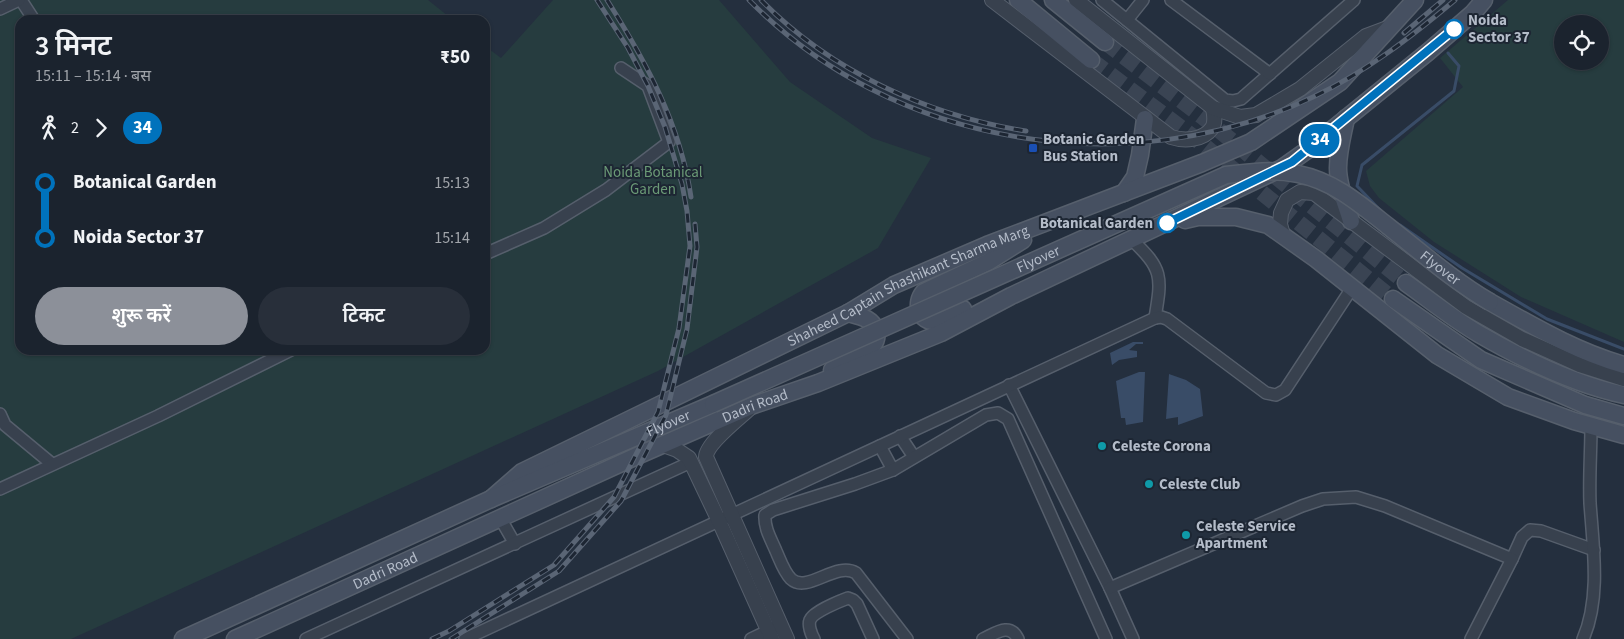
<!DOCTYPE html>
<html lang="hi">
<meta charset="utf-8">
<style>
body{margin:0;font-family:"Source Sans 3","Noto Sans Devanagari",sans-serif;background:#282f3a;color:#f1f3f6;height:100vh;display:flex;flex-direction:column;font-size:19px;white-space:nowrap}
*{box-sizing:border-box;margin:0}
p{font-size:16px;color:#a0a4aa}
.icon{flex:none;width:28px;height:28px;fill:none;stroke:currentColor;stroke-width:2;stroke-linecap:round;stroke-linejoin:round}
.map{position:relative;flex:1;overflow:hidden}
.details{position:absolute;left:15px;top:15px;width:475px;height:340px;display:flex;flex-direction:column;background:#1b232e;border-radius:15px;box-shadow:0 1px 4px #0004,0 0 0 1px #39404a}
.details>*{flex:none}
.badge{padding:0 10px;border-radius:16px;font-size:18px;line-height:32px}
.controls{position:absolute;left:1554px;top:15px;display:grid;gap:10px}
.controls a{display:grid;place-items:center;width:55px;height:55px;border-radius:50%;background:#1b232e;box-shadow:0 1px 4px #0004,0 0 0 1px #39404a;font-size:25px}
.map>.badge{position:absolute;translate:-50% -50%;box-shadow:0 0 0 2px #fff}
.legs{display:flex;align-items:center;gap:8px;height:55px;padding:0 20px;font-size:16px}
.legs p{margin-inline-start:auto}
.overview{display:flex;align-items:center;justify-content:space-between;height:85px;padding:0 20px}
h1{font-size:28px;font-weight:600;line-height:38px}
.action{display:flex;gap:10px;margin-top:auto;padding:10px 20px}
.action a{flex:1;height:58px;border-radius:30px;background:#8c9099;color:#fff;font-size:20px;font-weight:600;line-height:58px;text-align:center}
.action a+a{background:#282f3a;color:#f1f3f6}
ul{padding:0 20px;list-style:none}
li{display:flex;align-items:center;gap:18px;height:55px;font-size:19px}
li i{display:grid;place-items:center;width:8px;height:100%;margin:0 6px;background:currentColor}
li i::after{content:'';width:12px;height:12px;margin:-6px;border:4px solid;border-radius:50%;background:#1b232e}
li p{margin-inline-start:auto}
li:first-child i{background:linear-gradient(#0000 50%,currentColor 0)}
li:last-child i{background:linear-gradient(currentColor 50%,#0000 0)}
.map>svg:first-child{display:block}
.green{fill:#263c3f;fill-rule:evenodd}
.water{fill:#394c67}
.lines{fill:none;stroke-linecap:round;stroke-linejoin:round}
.stream{stroke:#394c67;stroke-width:3}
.secondary-tunnel{stroke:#3a4453;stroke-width:16;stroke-dasharray:16 8;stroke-linecap:butt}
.minor-casing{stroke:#565f6c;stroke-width:14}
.tertiary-casing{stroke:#565f6c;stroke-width:16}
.secondary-casing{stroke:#565f6c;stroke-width:19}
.minor{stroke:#38414e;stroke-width:11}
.tertiary{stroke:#38414e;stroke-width:14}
.secondary{stroke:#465061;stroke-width:16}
.rail-casing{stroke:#5a6575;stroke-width:5}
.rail{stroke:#1d2633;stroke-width:3;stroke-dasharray:9;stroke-linecap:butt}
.secondary-bridge-casing{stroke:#565f6c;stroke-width:19;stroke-linecap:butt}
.secondary-bridge{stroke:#465061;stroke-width:16}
.line-1-casing{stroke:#fff;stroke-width:11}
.line-1{stroke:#0072bc;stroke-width:8}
.stop-1-dot{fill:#fff;stroke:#0072bc;stroke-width:2.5}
.transit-dot{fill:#1a4fb4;stroke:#1d2633;stroke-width:2}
.culture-dot{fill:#0f9aa8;stroke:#1d2633;stroke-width:2}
.labels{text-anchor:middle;stroke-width:4;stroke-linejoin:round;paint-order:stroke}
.stop-label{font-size:15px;font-weight:bold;fill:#b4bcc9;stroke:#1d2633;text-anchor:start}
.poi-label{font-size:15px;font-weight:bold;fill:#b4bcc9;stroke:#1d2633;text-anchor:start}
.park-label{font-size:15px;fill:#6b9a76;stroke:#1d2633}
.street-label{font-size:15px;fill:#b4bcc9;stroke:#1d2633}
</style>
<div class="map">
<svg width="1624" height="639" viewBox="0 0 1624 639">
<rect width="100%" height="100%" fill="#242f3e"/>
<!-- green -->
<g class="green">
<polygon points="0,0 428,0 453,20 20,20 20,350 485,350 485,46 501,58 553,0 719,0 790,82 872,138 931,158 878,248 658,371 71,639 0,639"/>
<path d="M1508,0H1624V342L1521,297L1434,242L1379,198L1370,186L1366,171L1463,87L1440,58ZM1562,24H1600V61H1562Z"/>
</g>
<!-- water -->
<g class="water">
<polygon points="1133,342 1143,342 1143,344 1136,344 1129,350 1137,351 1137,357 1119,360 1112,365 1110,353"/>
<polygon points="1139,372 1145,372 1143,422 1126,425 1125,418 1121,418 1116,381"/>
<polygon points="1169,374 1186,380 1200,389 1203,416 1178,425 1178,417 1166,419"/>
</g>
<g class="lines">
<!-- stream -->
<g class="stream">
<polyline points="1381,211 1357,186 1362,165 1454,91 1459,66 1448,53"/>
<polyline points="1400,225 1462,268 1547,319 1624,349"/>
</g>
<!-- secondary-tunnel -->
<g class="secondary-tunnel">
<polyline points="1105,42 1204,118 1406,283"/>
<polyline points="1091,60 1192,136 1393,299"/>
</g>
<!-- minor casing -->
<g class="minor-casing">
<g id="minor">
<polyline points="21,0 34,20"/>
<polyline points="1102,0 1225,100 1233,101 1241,99 1354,0"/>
<polyline points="1171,0 1270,74"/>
<polyline points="0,9 19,0"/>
<polyline points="1127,20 1143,0"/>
<path d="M1131,239C1163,269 1162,276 1155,318"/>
<polyline points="485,254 544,228 606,190 669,142 648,86 621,68"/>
<polyline points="1009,385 1110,588 1133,639"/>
<polyline points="0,414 5,425 52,464"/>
<polyline points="900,436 914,457"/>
<polyline points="880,446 893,470"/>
<polyline points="0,489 158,416 291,350"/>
<polyline points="500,518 515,544"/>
<polyline points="1512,559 1522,537 1530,530 1541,531 1594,550"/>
<polyline points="1110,588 1302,506 1323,499 1356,497 1385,506 1512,559 1471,639"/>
<polyline points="306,639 691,462"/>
<polyline points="465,639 1155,318 1161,317 1167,319 1266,393 1276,395 1285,390 1352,288"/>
<polyline points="751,639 776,627"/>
<path d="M814,639C811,634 808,625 810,620C813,612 840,601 848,598L853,600L857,604L873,639"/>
<path d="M907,639L856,573C836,561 807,594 791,579C784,572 780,560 776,551C771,539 764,528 765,515L773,510L855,484L893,470L986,415L998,413L1008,419L1106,639"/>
<path d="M983,639C996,633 1010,622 1018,639"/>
<path d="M1583,639C1601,598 1593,546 1590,503C1589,477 1591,451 1591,426"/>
</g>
</g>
<!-- tertiary casing -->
<g class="tertiary-casing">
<g id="tertiary">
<path d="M992,0L1171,137C1183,141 1203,141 1212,128C1216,122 1214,114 1213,108"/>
<polyline points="1076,0 1213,108 1240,117 1256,115 1300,89 1366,36 1390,27"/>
<polyline points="1283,235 1280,224 1281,213 1287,200 1300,192 1314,193 1466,307 1522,339 1580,365 1624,379"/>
<path d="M749,409C738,419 706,444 706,457L787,639"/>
<polyline points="663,445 677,450 689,458 719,521 772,639"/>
</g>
</g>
<!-- secondary casing -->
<g class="secondary-casing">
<g id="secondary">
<polyline points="1018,0 1091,60"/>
<polyline points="1053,0 1105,42"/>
<path d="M1346,118C1343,134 1338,151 1338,168C1338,186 1346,204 1351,221"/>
<polyline points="1124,193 1135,177 1140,155 1145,119"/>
<polyline points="1185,220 1198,217 1236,217 1268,225 1316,259 1437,355 1508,397 1574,421 1624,435"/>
<path d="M1406,283C1430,300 1453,319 1479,334C1524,360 1573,384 1624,395"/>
<polyline points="1393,299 1481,360 1585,405 1624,416"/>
<path d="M1490,302C1533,326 1577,352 1624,365"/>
<path d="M963,309C955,313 945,320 936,321C919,323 914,303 924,292L988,262L1023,240"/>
<path d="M832,370C835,367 838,364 841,362C854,355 880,351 876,331C873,318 859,316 848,313"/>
<path id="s1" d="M491,499L522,472L848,313L894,285L987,245L1202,163L1251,142L1340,82L1415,0"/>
<path id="s2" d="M183,639L491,499L713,404"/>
<path id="s3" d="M235,639L639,455L751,406L818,383L941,333L1011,296L1282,168L1306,151L1428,52L1473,13L1484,0"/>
</g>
</g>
<!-- minor -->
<use href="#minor" class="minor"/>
<!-- tertiary -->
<use href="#tertiary" class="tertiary"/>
<!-- secondary -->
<use href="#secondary" class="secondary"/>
<!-- rail casing -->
<g class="rail-casing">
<g id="rail">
<path d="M607,0C646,62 680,123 691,197"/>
<path d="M749,0C893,147 1128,185 1313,97C1366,72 1411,37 1455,0"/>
<path d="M761,0C830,71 929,116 1026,131"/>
<polyline points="1404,33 1443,0"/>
<polyline points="432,639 449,631 554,565 614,497 658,412 679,328 690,246 687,211 682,184 665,127 648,86 628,48 597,0"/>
<polyline points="451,639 559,571 621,501 666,415 687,329 697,247 695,224"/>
</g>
</g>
<!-- rail -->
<use href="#rail" class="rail"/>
<!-- secondary-bridge casing -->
<g class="secondary-bridge-casing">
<g id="secondary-bridge">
<path id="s4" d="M713,404L1226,175C1250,172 1274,169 1298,174C1334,181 1361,205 1389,227C1422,253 1454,281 1490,302"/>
</g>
</g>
<!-- secondary-bridge -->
<use href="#secondary-bridge" class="secondary-bridge"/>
</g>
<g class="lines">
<!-- line-1 casing -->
<g class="line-1-casing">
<polyline id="line-1" points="1167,223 1292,162 1454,29"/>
</g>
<!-- line-1 -->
<use href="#line-1" class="line-1"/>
</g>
<!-- markers -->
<g class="stop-1-dot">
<circle cx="1454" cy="29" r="9"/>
<circle cx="1167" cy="223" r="9"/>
</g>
<rect class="transit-dot" x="1028" y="143" width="10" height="10" rx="2.5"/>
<g class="culture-dot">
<circle cx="1102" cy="446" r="5"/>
<circle cx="1149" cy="484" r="5"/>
<circle cx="1186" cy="535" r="5"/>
</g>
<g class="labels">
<!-- stop labels -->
<g class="stop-label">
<text x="1468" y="25">Noida<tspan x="1468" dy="17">Sector 37</tspan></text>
<text x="1153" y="228" text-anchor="end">Botanical Garden</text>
</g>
<!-- poi labels -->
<g class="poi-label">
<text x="1043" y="144">Botanic Garden<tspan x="1043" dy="17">Bus Station</tspan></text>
<text x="1112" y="451">Celeste Corona</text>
<text x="1159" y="489">Celeste Club</text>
<text x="1196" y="531">Celeste Service<tspan x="1196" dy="17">Apartment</tspan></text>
</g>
<!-- park labels -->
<g class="park-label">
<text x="653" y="177">Noida Botanical<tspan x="653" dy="17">Garden</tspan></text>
</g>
<!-- street labels -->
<g class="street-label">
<text dy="5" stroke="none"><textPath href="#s4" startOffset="356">Flyover</textPath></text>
<text dy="5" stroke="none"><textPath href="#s4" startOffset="806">Flyover</textPath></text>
<text dy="5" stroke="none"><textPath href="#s1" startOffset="470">Shaheed Captain Shashikant Sharma Marg</textPath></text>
<text dy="5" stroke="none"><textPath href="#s3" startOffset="570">Dadri Road</textPath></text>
<text dy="5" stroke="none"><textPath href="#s2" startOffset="531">Flyover</textPath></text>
<text dy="5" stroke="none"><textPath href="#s3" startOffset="165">Dadri Road</textPath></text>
</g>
</g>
</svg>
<div class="controls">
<a><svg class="icon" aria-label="locate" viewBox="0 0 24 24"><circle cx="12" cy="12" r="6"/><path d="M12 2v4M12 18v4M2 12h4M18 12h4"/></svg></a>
</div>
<b class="badge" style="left:1320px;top:140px;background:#0072bc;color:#fff">34</b>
<section class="details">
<div class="overview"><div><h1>3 मिनट</h1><p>15:11 – 15:14 · बस</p></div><b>₹50</b></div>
<div class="legs"><svg class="icon" aria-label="walk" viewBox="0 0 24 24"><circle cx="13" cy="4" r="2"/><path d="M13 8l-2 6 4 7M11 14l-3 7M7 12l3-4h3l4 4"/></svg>2<svg class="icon" aria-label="forward" viewBox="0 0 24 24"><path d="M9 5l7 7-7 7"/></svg><b class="badge" style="background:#0072bc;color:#fff">34</b></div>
<ul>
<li><i style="color:#0072bc"></i><b>Botanical Garden</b><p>15:13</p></li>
<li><i style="color:#0072bc"></i><b>Noida Sector 37</b><p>15:14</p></li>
</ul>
<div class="action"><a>शुरू करें</a><a>टिकट</a></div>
</section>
</div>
